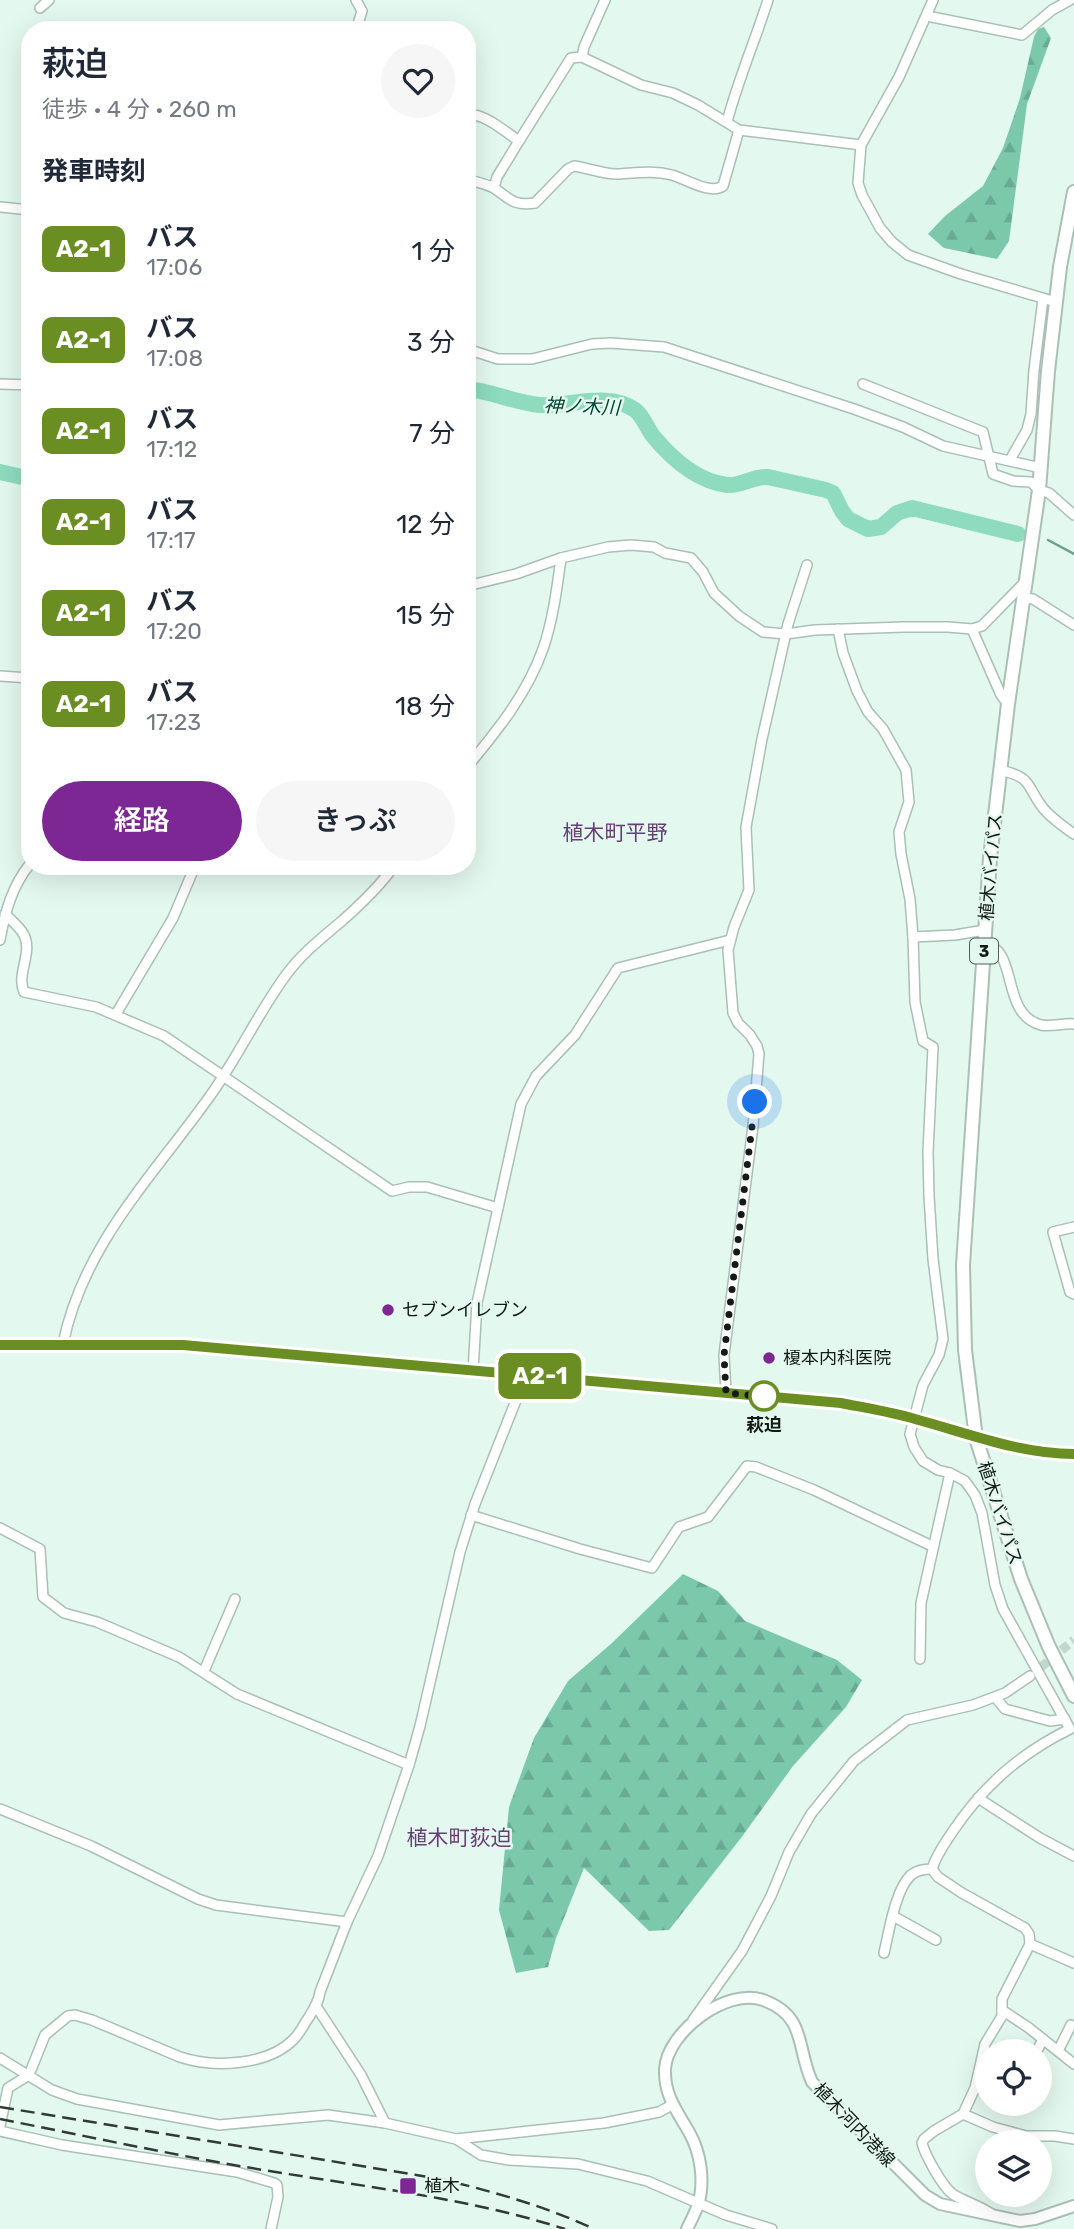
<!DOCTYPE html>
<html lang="ja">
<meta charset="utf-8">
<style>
body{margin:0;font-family:Rubik,"Noto Sans JP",sans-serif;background:#f6f6f7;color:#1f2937;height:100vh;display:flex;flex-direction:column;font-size:26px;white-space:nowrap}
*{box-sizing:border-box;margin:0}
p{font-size:23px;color:#747a83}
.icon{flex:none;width:38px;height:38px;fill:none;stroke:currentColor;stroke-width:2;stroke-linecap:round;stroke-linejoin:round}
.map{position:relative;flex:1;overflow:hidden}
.drawer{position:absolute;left:21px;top:21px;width:455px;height:854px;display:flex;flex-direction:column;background:#fff;border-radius:28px;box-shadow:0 7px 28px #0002}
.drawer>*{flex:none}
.badge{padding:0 14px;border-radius:10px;font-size:24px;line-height:46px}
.fabs{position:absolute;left:975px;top:2039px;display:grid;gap:14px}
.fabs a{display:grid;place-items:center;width:77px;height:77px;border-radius:50%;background:#fff;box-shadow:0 7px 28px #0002;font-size:35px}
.you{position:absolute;width:35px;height:35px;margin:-18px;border:5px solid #fff;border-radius:50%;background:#1a73e8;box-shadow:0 0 0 10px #1a73e833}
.map>.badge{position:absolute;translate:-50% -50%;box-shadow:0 0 0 4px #fff}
h2{padding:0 21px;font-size:26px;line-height:63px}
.round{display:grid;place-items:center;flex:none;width:74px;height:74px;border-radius:37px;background:#f6f6f7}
.headline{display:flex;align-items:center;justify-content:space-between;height:119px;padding:0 21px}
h1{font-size:33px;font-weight:600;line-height:52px}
.action{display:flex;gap:14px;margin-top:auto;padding:14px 21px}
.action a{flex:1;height:80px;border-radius:42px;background:#7d2795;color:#fff;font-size:28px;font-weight:600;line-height:80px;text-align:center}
.action a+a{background:#f6f6f7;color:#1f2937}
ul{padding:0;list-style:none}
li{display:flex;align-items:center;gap:21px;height:91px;padding:0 21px}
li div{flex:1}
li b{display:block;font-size:26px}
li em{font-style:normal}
li .badge{min-width:77px;font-weight:700;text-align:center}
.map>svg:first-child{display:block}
.forest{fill:url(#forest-firs)}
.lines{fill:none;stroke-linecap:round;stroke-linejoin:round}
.stream{stroke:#69a18c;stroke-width:2.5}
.river{stroke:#8edbbe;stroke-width:16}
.minor-tunnel{stroke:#c4d7cf;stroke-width:9;stroke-dasharray:9 4.5;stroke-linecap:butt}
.minor-casing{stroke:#aabfb6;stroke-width:12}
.major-casing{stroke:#aabfb6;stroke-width:14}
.highway-casing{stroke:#aabfb6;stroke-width:16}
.minor{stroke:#fff;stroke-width:9}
.major{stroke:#fff;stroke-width:10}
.highway{stroke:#fff;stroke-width:12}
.rail{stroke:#313a36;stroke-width:2.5;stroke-dasharray:14 7;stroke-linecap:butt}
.line-casing{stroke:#fff;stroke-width:16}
.line{stroke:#6b8e23;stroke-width:10}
.walk{stroke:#131a17;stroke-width:7;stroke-dasharray:0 12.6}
.poi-dot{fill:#7d2795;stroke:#e3f8ef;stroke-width:2.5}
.stop-dot{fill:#fff;stroke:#6b8e23;stroke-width:3.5}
.labels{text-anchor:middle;stroke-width:5;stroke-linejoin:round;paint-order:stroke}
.shield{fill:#e3f8ef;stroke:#515d58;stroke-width:2}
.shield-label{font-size:16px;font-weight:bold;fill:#131a17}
.street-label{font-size:18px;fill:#131a17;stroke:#e3f8ef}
.poi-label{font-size:18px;fill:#131a17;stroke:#e3f8ef;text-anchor:start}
.stop-label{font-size:18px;font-weight:bold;fill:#131a17;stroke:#e3f8ef}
.water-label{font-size:19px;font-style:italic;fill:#004432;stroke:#e3f8ef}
.quarter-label{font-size:21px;fill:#683e75;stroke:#e3f8ef}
</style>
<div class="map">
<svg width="1074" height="2229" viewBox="0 0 1074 2229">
<defs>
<pattern id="forest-firs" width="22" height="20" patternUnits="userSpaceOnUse" patternTransform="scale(1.75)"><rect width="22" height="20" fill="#7bc8ab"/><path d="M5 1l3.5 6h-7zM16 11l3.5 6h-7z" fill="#69ab92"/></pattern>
</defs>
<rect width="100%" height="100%" fill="#e3f8ef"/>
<!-- forest -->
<g class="forest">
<polygon points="1044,27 1051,38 1027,104 1009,241 997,259 944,248 928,234 945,216 983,186 1003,148 1020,98 1034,37 1038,29"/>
<polygon points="683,1574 718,1591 745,1621 837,1660 862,1680 846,1707 793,1766 741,1838 669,1930 649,1931 584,1868 556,1938 548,1967 516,1973 499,1910 509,1807 534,1738 568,1681 612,1643"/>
</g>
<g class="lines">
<!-- stream -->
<polyline class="stream" points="1048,540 1074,554"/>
<!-- river -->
<g class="river">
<path d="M467,389C492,391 515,403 540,405C569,407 609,391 635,410C643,416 647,428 653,436C672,459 696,481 727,485C742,486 753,476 768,477L826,490L833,493L842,511L848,519L868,529L881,527L897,513L912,508L1018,534"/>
<polyline points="0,472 22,477 30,476"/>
</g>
<!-- minor-tunnel -->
<polyline class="minor-tunnel" points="1030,1676 1074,1640"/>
<!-- minor casing -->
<g class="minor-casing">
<g id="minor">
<polyline points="356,0 362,11 356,30"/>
<polyline points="933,0 899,77 861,145 858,183 862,195 880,228 892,242 908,255 961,274 1056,302"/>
<polyline points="40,8 49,0"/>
<polyline points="927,16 1022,35 1052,10 1070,0"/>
<polyline points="582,57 584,47 605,0"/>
<path d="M467,114C486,114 504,131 519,141L571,58L582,57L641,85L673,93L698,105L739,130L861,145"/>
<path d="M727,122C738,80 755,41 768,0"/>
<path d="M467,179C475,182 487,184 494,188C510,199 513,206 535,203L568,169L574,166C588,168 603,174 617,174C636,173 653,170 672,175C686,179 710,195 723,186L739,130"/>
<polyline points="494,188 497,177 519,141"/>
<polyline points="0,207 30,210"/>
<polyline points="467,349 498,359 532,359 592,344 611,343 664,347 854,409 903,427 943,446 1041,468"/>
<polyline points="0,384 30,385"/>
<polyline points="863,384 983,432 993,474 1013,481 1031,482 1039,490 1049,493 1074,515"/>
<polyline points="1010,460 1027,430 1031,414 1034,370 1043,299"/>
<polyline points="467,586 516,574 561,558 608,547 631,545 654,547 665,553 691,558 703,572 714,593 739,616 763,632 786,634 815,630 904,627 948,627 972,629 982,626 1026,581"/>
<polyline points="1024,598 1033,599 1074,625"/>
<path d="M838,629L843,653L857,691L868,712L883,729L906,770L909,802L899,832L901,854L910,899L913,937L915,1002L923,1041L933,1047L928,1152L929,1196L933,1259L943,1339L939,1355L923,1385L910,1434L914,1447L923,1461L938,1470L950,1473L965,1481L975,1495L982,1513L995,1585L1003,1609L1070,1729C1021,1753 984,1785 953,1831C945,1843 936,1855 932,1869L938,1877L962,1893L1025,1928L1029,1934L1030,1944L1002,1999V2016L985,2044L975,2088L963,2114L934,2131L924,2139L922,2143C925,2155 943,2188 954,2195C966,2202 981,2206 993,2215"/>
<polyline points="972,629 1001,695 1008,704"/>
<polyline points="0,676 30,678"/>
<path d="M467,767C497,731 527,694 543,649C553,620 557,588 561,558"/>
<path d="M1000,770C1034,778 1025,785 1043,808C1051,818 1064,827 1074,834"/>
<path d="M5,914C11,920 20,927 24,935C33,953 16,974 24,992L96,1007L164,1036L392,1191L409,1187H427L498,1208"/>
<polyline points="913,937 955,935 985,930"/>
<path d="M0,940C5,912 12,886 30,864"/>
<path d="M985,944C1019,950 1000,1014 1041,1025C1051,1027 1063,1023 1074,1024"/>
<polyline points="116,1014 173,918 195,866"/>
<polyline points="1074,1227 1053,1232 1070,1292 1074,1294"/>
<path d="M63,1344C83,1245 153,1176 210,1096C238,1057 258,1013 286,975C302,953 323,937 343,920C361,904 380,886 394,866"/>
<polyline points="473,1371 477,1303 521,1104 536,1076 575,1035 618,968 730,940"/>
<polyline points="726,1393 724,1355 753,1126 759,1054 757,1046 750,1035 738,1023 733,1013 728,950 734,927 749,890 746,827 762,739 788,624 807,565"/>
<polyline points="471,1515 580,1549 652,1568 679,1527 708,1517 747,1466 756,1467 814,1490 932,1546"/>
<polyline points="0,1528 40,1549 43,1597 64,1613 97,1622 179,1657 237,1694 409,1765"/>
<polyline points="920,1659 921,1603 950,1473"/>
<polyline points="204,1671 235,1599"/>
<polyline points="995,1697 1005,1709 1050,1721 1065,1719"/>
<polyline points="978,1798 1040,1838 1074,1856"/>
<polyline points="0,1809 91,1846 198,1899 216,1905 347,1922"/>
<polyline points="893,1916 936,1940"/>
<polyline points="1030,1944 1074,1963"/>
<path d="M884,1953C889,1932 895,1890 911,1875C917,1870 924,1869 932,1869"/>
<polyline points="316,2006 361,2075 385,2123"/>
<polyline points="1002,2010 1029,2028 1074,2064"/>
<polyline points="693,2020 742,1951 771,1896 789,1852 811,1814 854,1761 907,1720 973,1705 1005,1693 1030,1676"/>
<polyline points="1037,2051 1043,2039"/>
<polyline points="1058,2051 1071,2025"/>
<polyline points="0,2058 52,2090 77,2099 219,2125 328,2115 385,2123 456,2139 604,2123 659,2112 672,2105"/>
<polyline points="963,2114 993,2127 1026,2136 1055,2136 1074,2139"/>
<path d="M0,2126L8,2088L29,2075L45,2035L68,2016L75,2015L92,2020L180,2057C213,2068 268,2066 294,2039C300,2033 304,2024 309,2017C314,2009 319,2001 320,1992L347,1922L378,1856L409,1765L420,1726L460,1552L475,1504L526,1375"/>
<polyline points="0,2131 62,2145 237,2172 274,2183 277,2185 278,2197 271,2229"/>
<polyline points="456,2139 481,2155 509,2160 578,2164 647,2181 726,2215 772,2229"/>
</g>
</g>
<!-- major casing -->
<g class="major-casing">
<g id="major">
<path d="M0,1345H183L841,1403C866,1408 891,1412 915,1419C967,1434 1020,1454 1074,1454"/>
<path d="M687,2229C691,2221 695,2213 698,2205C705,2182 701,2153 689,2132C677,2111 664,2095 665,2069C667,2032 727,1987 763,2000C807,2016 796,2047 812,2082L925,2195L940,2204L1020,2221L1035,2219L1074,2206"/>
</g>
</g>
<!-- highway casing -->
<g class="highway-casing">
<polyline id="highway" points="1074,192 1060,267 1048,371 1039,490 1008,704 990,858 963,1265 965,1350 976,1438 1021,1579 1049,1647 1074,1696"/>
</g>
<!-- minor -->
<use href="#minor" class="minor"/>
<!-- major -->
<use href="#major" class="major"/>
<!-- highway -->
<use href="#highway" class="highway"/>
<!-- rail -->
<g class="rail">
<path d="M0,2107L441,2179C494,2192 545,2206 594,2229"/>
<path d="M0,2119C96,2138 191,2159 288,2174C382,2189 474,2200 565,2229"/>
</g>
</g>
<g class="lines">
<!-- line casing -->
<g class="line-casing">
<path id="line" d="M0,1345H183L841,1403C866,1408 891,1412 915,1419C967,1433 1020,1454 1074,1454"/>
</g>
<!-- line -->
<use href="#line" class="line"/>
<!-- walk -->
<polyline class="walk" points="755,1102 724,1355 726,1393 772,1397 764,1396"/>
</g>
<!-- markers -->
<g class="poi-dot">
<circle cx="388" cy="1310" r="7"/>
<circle cx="769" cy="1358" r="7"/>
<rect x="399" y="2177" width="18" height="18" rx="3.5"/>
</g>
<circle class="stop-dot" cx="764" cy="1396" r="14"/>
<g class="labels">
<!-- shield labels -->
<rect class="shield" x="970" y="938.5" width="28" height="25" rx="5"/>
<g class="shield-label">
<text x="984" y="957">3</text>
</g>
<!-- street labels -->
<g class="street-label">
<text transform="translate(991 867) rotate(-85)" y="6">植木バイパス</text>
<text transform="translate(1000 1513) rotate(72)" y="6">植木バイパス</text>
<text transform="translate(854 2125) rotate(46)" y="6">植木河内港線</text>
</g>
<!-- poi labels -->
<g class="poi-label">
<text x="402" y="1316">セブンイレブン</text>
<text x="783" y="1364">榎本内科医院</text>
<text x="424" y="2192">植木</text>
</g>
<!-- stop labels -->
<g class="stop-label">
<text x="764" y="1431">萩迫</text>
</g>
<!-- water labels -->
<g class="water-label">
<text transform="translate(582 406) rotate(2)" y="7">神ノ木川</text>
</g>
<!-- quarter labels -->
<g class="quarter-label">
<text x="615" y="840">植木町平野</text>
<text x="459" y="1845">植木町荻迫</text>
</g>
</g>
</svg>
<div class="fabs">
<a><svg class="icon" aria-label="locate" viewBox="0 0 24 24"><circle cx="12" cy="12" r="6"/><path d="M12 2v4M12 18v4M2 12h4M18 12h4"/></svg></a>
<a><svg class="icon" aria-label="layers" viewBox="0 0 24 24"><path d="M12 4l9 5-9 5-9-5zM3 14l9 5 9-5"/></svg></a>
</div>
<div class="you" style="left:755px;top:1102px"></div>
<b class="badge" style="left:540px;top:1376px;background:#6b8e23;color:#fff">A2-1</b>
<section class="drawer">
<div class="headline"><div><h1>萩迫</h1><p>徒歩 · 4 分 · 260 m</p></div><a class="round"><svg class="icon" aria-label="heart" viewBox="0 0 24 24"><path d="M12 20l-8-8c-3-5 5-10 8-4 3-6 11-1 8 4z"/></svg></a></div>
<h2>発車時刻</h2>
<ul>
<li><span class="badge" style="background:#6b8e23;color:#fff">A2-1</span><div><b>バス</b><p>17:06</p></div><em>1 分</em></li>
<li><span class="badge" style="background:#6b8e23;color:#fff">A2-1</span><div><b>バス</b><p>17:08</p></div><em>3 分</em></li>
<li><span class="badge" style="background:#6b8e23;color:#fff">A2-1</span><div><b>バス</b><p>17:12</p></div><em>7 分</em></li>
<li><span class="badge" style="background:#6b8e23;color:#fff">A2-1</span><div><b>バス</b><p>17:17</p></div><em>12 分</em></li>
<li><span class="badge" style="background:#6b8e23;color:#fff">A2-1</span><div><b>バス</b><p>17:20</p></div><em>15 分</em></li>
<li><span class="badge" style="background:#6b8e23;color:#fff">A2-1</span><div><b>バス</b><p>17:23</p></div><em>18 分</em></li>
</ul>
<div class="action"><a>経路</a><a>きっぷ</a></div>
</section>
</div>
